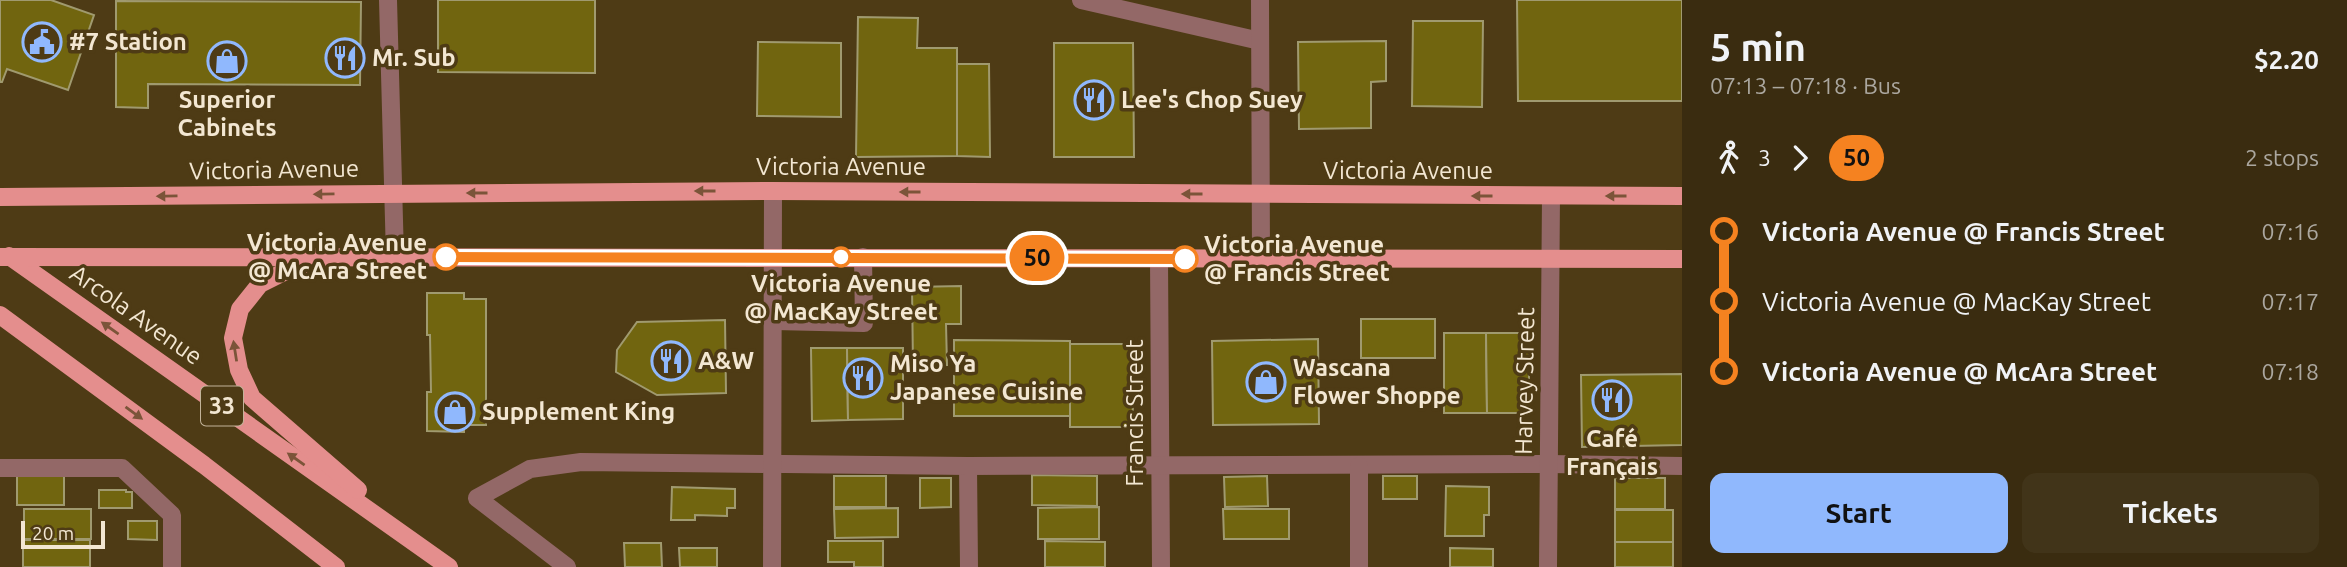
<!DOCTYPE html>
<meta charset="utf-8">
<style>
body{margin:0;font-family:Ubuntu,sans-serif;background:#413419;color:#f1f3f6;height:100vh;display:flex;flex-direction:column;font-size:26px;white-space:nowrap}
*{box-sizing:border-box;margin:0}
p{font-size:23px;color:#aba79f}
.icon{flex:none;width:38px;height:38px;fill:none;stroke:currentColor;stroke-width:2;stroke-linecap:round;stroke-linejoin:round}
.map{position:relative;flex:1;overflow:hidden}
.panel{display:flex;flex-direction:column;background:#3a2c10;width:665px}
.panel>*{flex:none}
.badge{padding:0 14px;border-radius:23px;font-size:24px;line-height:46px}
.scale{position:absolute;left:21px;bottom:18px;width:84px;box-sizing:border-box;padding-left:7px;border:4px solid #f3e7d2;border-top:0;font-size:19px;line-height:24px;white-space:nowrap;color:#f3e7d2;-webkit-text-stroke:5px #4e3b15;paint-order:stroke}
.map>.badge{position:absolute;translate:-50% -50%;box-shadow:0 0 0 4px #fff}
.legs{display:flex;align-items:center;gap:10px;height:77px;padding:0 28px;font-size:23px}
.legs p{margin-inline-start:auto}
.head{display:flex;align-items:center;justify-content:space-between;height:119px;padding:0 28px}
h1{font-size:38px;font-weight:700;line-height:52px}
.action{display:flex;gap:14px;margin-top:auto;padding:14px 28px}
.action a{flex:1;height:80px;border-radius:14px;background:#90b8fd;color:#111;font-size:28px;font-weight:700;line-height:80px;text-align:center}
.action a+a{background:#413419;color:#f1f3f6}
ul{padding:0 28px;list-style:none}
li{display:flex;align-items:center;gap:24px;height:70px;font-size:26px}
li i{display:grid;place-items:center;width:10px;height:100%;margin:0 9px;background:currentColor}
li i::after{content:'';width:18px;height:18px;margin:-9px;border:5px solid;border-radius:50%;background:#3a2c10}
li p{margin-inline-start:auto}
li:first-child i{background:linear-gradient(#0000 50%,currentColor 0)}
li:last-child i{background:linear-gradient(currentColor 50%,#0000 0)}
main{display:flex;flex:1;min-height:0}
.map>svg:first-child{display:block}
.building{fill:#71650f;stroke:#a09a6f;stroke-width:2}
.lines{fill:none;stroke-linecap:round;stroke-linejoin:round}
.minor{stroke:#936867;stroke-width:18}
.major{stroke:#e48e8d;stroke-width:18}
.oneway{fill:#7b5439}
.line-1-casing{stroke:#fff;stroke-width:16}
.line-1{stroke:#f58220;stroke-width:10}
.stop-1-dot{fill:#fff;stroke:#f58220;stroke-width:3.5}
.labels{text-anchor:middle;stroke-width:7;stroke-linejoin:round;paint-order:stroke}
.shield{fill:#4e3b15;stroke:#c2b399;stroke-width:2}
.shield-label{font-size:23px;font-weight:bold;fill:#f3e7d2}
.poi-label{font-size:24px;font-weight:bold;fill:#f3e7d2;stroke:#4e3b15;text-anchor:start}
.street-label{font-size:24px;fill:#f3e7d2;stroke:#4e3b15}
.stop-label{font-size:24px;font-weight:bold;fill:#f3e7d2;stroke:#4e3b15;text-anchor:end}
</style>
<main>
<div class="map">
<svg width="1682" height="567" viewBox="0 0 1682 567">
<rect width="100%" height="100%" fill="#4e3b15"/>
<!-- building -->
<g class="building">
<polygon points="0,0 51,0 94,15 68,90 7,69 2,82 0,82"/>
<polygon points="438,0 595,0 595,73 438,72"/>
<polygon points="1517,0 1682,0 1682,101 1518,101"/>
<polygon points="116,1 361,2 360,85 148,84 148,108 116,107"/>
<polygon points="858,17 918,18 917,48 957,48 957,156 856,157"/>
<polygon points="1413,21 1483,21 1482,107 1412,106"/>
<polygon points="1386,41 1386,81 1371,82 1371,128 1299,129 1298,42"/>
<polygon points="758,42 841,43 841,117 757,116"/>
<polygon points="1054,43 1133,43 1134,157 1054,157"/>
<polygon points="957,64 989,64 990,157 957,156"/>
<polygon points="961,286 961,324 946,324 947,365 913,366 912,287"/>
<polygon points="427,293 464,293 464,299 486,299 486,425 464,425 464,432 427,431 427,392 431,392 430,335 427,335"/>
<rect x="1361" y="319" width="74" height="39"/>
<polygon points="725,320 726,393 657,395 616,372 617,350 637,322"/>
<polygon points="1444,333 1486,333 1487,413 1444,413"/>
<polygon points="1486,333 1529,333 1529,413 1487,413"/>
<polygon points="1318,339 1319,424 1213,425 1212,341"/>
<polygon points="954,340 1070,341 1070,416 954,416"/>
<polygon points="1070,344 1132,344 1133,427 1070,427"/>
<polygon points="811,348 847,348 848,420 812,421"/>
<polygon points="847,348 903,348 903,419 848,420"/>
<polygon points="1682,374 1682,445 1582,447 1581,375"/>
<polygon points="1032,475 1097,476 1097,506 1032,505"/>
<rect x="17" y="476" width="47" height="29"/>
<rect x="834" y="476" width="52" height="31"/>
<polygon points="1267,476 1268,506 1225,507 1224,477"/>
<rect x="1383" y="476" width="34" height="23"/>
<polygon points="920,478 951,478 951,507 920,508"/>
<rect x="1615" y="478" width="50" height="31"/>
<polygon points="1446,486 1489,487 1489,515 1484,515 1484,536 1445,536"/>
<polygon points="672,487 735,489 735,508 727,508 727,516 695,515 695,520 671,520"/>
<polygon points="99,490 126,490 126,492 132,492 132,508 99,508"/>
<polygon points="1099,507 1099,539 1038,539 1038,508"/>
<polygon points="898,508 898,537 835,538 834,509"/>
<rect x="24" y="509" width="67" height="30"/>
<polygon points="1223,509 1289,509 1289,539 1224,539"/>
<rect x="1615" y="510" width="58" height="32"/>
<polygon points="128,521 157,521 157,540 128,539"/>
<rect x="23" y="540" width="67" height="27"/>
<polygon points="828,541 883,541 883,567 854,567 854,562 828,562"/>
<polygon points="1045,541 1105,542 1105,567 1045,567"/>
<rect x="1615" y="542" width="58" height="25"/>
<polygon points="624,543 661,543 662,567 625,567"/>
<polygon points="679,548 717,548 717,567 680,567"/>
<polygon points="1450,548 1493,549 1493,567 1450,567"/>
</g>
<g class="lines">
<!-- minor -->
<g class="minor">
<polyline points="388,0 395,257"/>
<polyline points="1081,0 1260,41"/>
<polyline points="1260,0 1261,259"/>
<polyline points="1159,259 1161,567"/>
<polyline points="774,321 864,323 863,257"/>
<polyline points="968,466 969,567"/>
<polyline points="0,468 122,468 172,515 172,567"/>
<polyline points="567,567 477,498 530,469 581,462 968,466 1549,464 1682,466"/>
<polyline points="772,567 773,191"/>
<polyline points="1359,567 1359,466"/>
<polyline points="1548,567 1551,196"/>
</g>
<!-- major -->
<g class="major">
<polyline points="0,197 773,191 1682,196"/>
<polyline points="9,256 449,567"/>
<polyline points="0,257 1682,259"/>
<polyline points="313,265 288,270 260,284 240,309 233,338 239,370 252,398 358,490"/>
<polyline points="0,315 204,465 336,567"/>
</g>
</g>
<!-- one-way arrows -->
<defs><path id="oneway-solid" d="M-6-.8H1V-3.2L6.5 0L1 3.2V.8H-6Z" transform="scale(1.75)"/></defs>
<g class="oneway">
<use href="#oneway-solid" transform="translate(705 191) rotate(180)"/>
<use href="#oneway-solid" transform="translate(910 192) rotate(-180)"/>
<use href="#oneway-solid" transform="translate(477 193) rotate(180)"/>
<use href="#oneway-solid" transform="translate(324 194) rotate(179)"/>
<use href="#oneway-solid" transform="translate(1192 194) rotate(-180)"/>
<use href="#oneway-solid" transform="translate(167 196) rotate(179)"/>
<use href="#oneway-solid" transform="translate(1482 196) rotate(-180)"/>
<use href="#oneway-solid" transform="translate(1616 196) rotate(180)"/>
<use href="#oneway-solid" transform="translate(110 328) rotate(-145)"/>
<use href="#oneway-solid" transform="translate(235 351) rotate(-99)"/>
<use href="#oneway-solid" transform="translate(134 413) rotate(36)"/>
<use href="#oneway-solid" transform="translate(296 459) rotate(-145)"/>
</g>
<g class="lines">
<!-- line-1 casing -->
<g class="line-1-casing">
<polyline id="line-1" points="446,257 1185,259"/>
</g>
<!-- line-1 -->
<use href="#line-1" class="line-1"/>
</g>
<!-- icons -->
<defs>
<g id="civic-ring" transform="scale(2.0125)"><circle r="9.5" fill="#4e3b15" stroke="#90b8fd" stroke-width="1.5"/><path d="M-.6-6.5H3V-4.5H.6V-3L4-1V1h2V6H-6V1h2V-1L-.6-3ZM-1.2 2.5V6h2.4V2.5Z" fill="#90b8fd"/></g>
<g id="restaurant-ring" transform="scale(2.0125)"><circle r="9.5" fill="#4e3b15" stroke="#90b8fd" stroke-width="1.5"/><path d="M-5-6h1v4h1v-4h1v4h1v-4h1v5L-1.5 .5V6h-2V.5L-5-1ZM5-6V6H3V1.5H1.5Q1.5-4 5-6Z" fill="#90b8fd"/></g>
<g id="shop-ring" transform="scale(2.0125)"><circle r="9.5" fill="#4e3b15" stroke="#90b8fd" stroke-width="1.5"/><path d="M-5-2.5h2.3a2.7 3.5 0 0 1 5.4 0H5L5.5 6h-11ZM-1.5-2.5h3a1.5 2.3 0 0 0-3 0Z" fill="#90b8fd"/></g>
</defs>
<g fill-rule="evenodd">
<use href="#civic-ring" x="42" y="42"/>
<use href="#restaurant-ring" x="345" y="58"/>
<use href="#shop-ring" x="227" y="61"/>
<use href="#restaurant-ring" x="1094" y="100"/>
<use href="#restaurant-ring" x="671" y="361"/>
<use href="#restaurant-ring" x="863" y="378"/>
<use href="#shop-ring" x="1266" y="382"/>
<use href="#restaurant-ring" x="1612" y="400"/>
<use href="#shop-ring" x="455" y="412"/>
</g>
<!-- markers -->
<g class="stop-1-dot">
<circle cx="446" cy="257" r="12"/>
<circle cx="841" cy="257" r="9"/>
<circle cx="1185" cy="259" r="12"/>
</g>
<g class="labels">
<!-- shield labels -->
<rect class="shield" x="201" y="386.5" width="42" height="39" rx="5"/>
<g class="shield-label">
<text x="222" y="414">33</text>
</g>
<!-- poi labels -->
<g class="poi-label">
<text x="69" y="50">#7 Station</text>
<text x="372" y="66">Mr. Sub</text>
<text x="227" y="108" text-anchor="middle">Superior<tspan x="227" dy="28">Cabinets</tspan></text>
<text x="1121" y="108">Lee's Chop Suey</text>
<text x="698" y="369">A&amp;W</text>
<text x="890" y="372">Miso Ya<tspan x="890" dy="28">Japanese Cuisine</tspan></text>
<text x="1293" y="376">Wascana<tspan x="1293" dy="28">Flower Shoppe</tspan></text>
<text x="482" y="420">Supplement King</text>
<text x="1612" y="447" text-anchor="middle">Café<tspan x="1612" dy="28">Français</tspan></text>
</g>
<!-- street labels -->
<g class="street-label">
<text x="841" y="175">Victoria Avenue</text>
<text transform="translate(274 170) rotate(-1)" y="8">Victoria Avenue</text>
<text x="1408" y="179">Victoria Avenue</text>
<text transform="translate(136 315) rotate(35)" y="8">Arcola Avenue</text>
<text transform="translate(1525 381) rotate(-89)" y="8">Harvey Street</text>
<text transform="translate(1135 413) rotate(-90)" y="8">Francis Street</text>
</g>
<!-- stop labels -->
<g class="stop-label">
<text x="427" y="251">Victoria Avenue<tspan x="427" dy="28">@ McAra Street</tspan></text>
<text x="1204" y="253" text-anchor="start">Victoria Avenue<tspan x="1204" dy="28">@ Francis Street</tspan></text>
<text x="841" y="292" text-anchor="middle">Victoria Avenue<tspan x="841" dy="28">@ MacKay Street</tspan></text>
</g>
</g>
</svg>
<div class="scale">20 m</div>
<b class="badge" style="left:1037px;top:258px;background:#f58220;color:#111">50</b>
</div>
<section class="panel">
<div class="head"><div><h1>5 min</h1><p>07:13 – 07:18 · Bus</p></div><b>$2.20</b></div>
<div class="legs"><svg class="icon" aria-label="walk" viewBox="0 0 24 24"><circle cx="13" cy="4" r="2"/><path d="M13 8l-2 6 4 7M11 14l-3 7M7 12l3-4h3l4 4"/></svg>3<svg class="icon" aria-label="forward" viewBox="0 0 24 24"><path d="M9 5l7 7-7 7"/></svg><b class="badge" style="background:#f58220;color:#111">50</b><p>2 stops</p></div>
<ul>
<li><i style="color:#f58220"></i><b>Victoria Avenue @ Francis Street</b><p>07:16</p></li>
<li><i style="color:#f58220"></i><span>Victoria Avenue @ MacKay Street</span><p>07:17</p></li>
<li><i style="color:#f58220"></i><b>Victoria Avenue @ McAra Street</b><p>07:18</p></li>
</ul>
<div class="action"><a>Start</a><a>Tickets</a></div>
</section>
</main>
